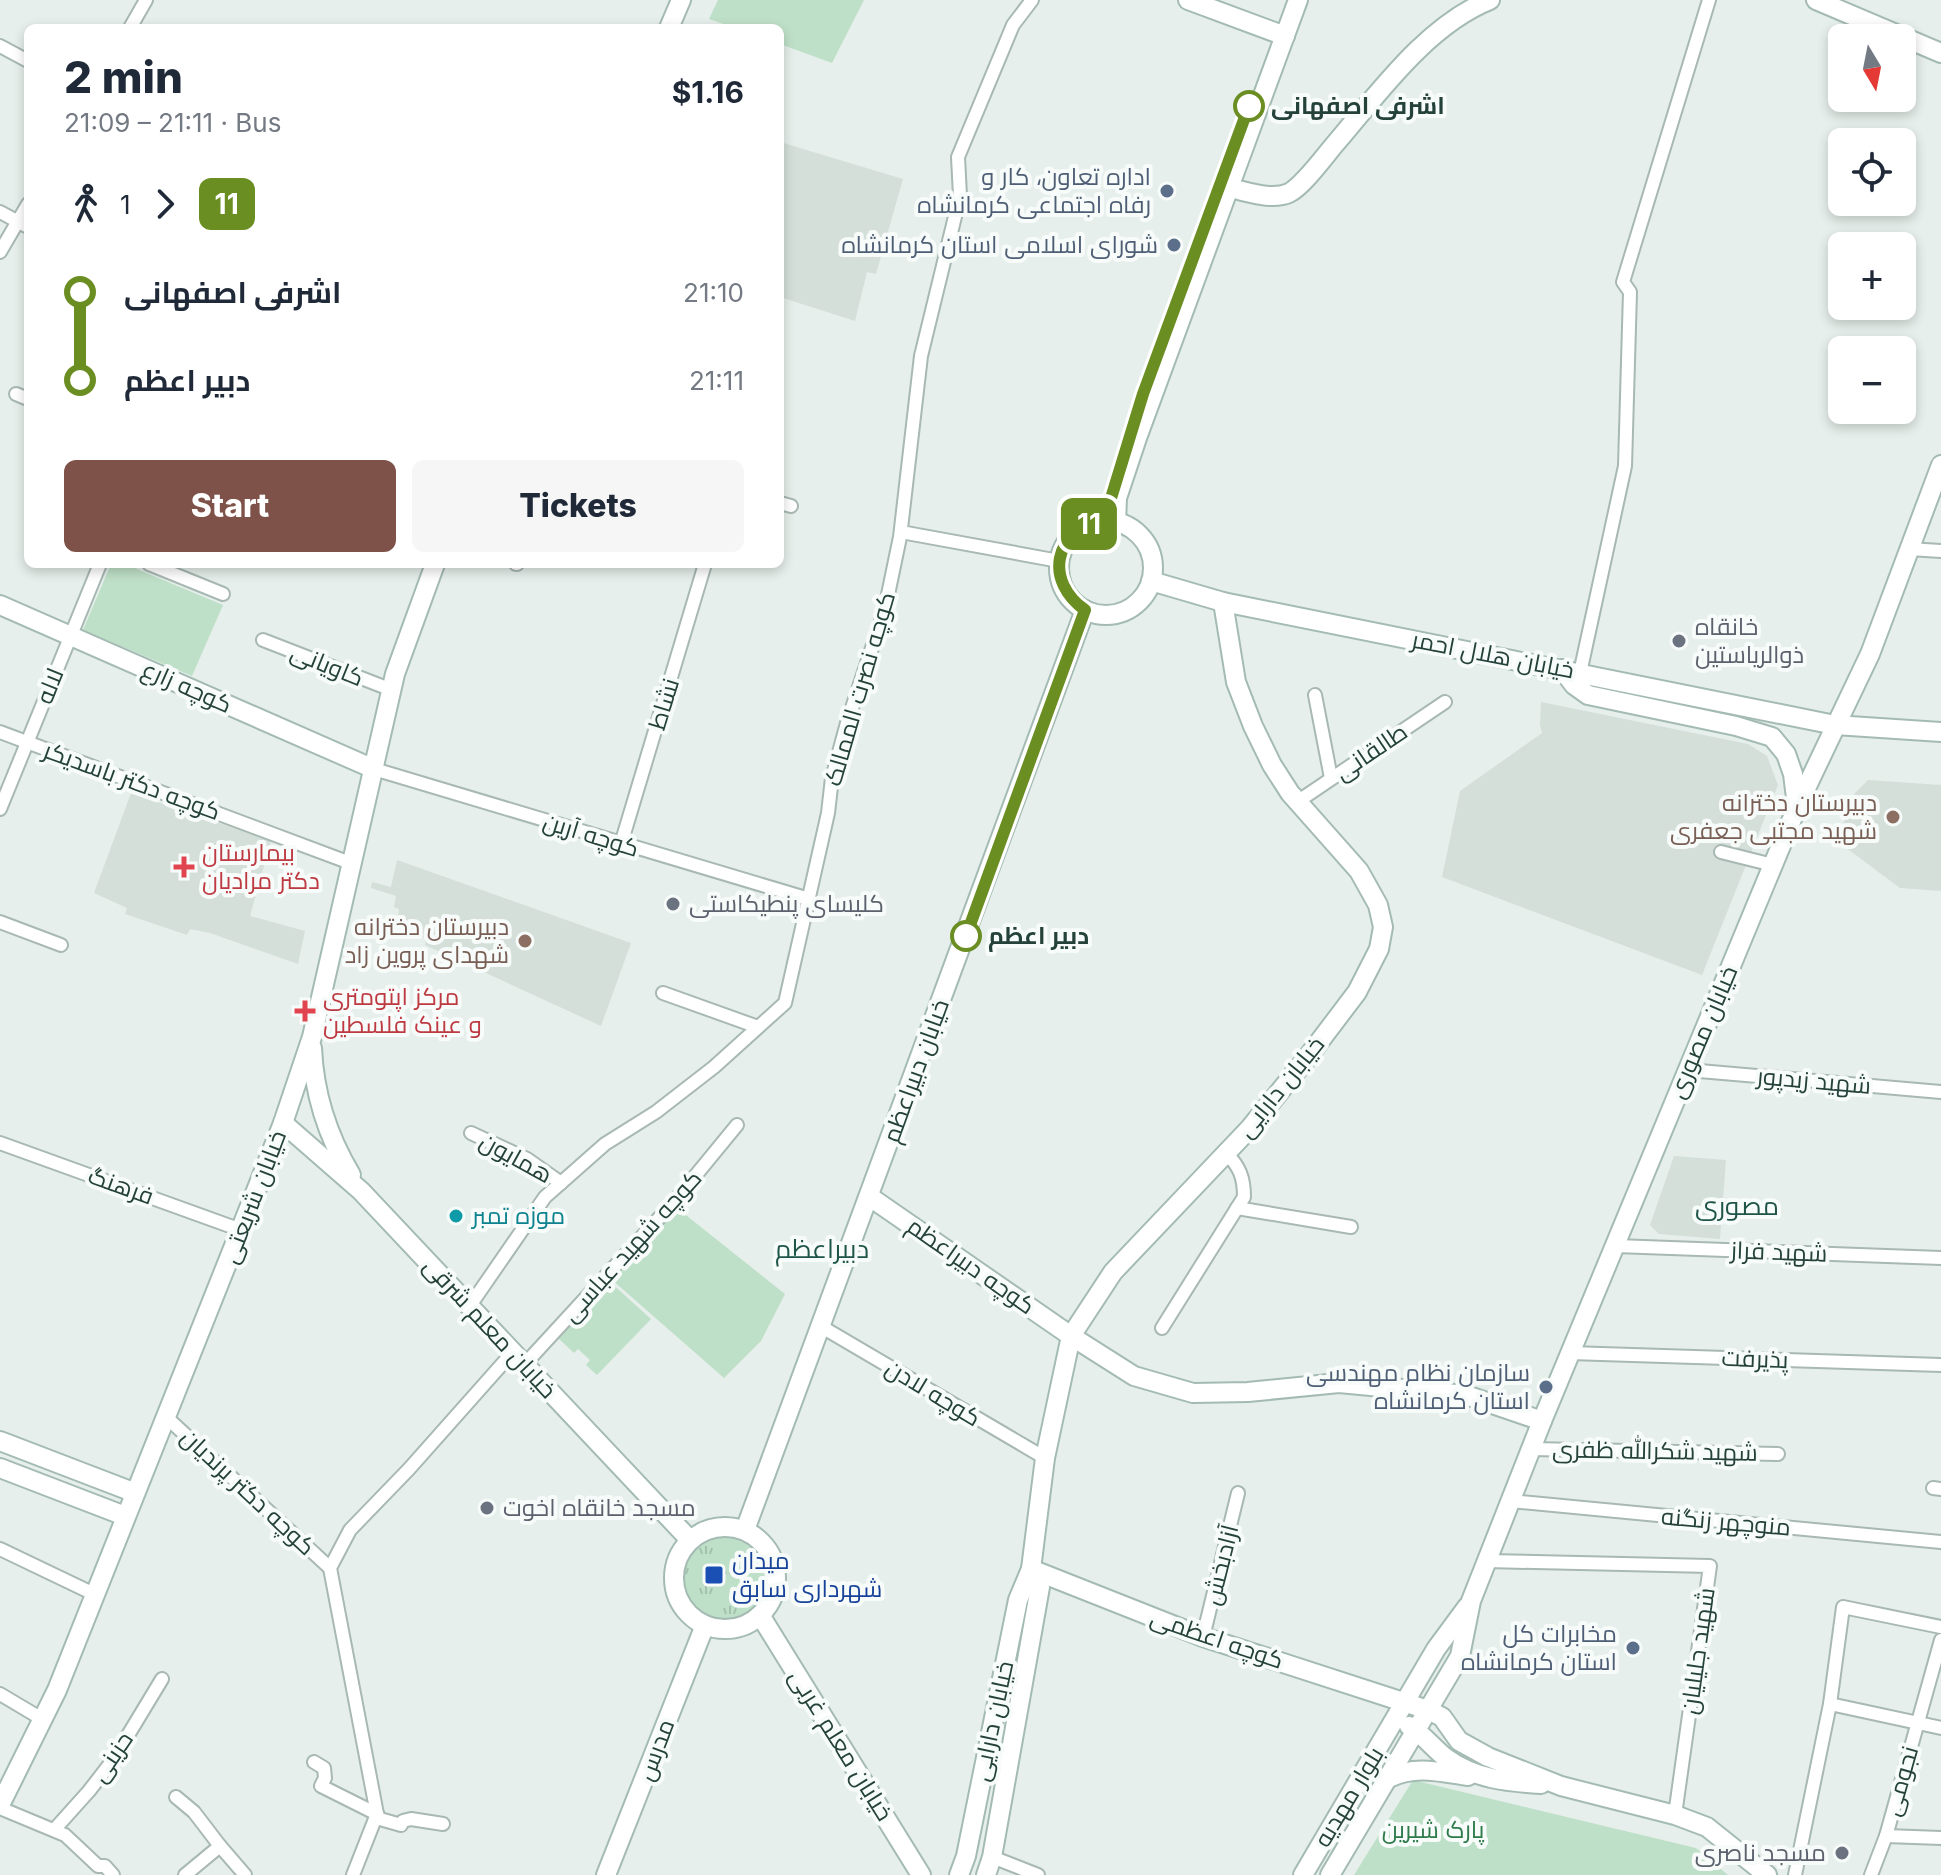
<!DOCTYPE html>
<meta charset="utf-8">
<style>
body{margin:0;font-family:Inter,Cairo,sans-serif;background:#f6f6f7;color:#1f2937;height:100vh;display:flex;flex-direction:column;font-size:30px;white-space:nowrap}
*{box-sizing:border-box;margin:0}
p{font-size:26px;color:#747a83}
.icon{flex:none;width:44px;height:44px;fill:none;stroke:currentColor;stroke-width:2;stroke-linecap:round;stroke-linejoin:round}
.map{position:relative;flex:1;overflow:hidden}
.sheet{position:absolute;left:24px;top:24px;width:760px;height:544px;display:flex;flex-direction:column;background:#fff;border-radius:12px;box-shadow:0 4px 12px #0003}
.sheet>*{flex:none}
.badge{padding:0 16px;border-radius:12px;font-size:28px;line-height:52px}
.needle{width:52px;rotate:170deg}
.fabs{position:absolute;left:1828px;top:24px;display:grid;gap:16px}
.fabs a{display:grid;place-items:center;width:88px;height:88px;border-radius:12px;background:#fff;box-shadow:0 4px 12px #0003;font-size:40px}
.map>.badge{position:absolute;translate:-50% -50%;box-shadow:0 0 0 4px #fff}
.legs{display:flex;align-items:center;gap:12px;height:88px;padding:0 40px;font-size:26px}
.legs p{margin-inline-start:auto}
.head{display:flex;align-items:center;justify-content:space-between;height:136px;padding:0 40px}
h1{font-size:44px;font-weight:800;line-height:60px}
.action{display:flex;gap:16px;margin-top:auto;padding:16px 40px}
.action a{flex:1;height:92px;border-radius:12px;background:#7f5249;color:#fff;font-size:32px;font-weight:800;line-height:92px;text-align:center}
.action a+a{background:#f6f6f7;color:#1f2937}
ul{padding:0 40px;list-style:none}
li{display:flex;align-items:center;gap:28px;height:88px;font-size:30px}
li i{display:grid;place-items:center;width:12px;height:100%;margin:0 10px;background:currentColor}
li i::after{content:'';width:20px;height:20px;margin:-10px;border:6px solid;border-radius:50%;background:#fff}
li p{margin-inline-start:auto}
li:first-child i{background:linear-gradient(#0000 50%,currentColor 0)}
li:last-child i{background:linear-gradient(currentColor 50%,#0000 0)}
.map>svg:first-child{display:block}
.built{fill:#d4dfda}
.grass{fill:url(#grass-tufts)}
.green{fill:#bfe0c8}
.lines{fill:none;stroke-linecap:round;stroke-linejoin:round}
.street-casing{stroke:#a8b8b2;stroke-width:16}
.secondary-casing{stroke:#a4bbb3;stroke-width:22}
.street{stroke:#fff;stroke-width:12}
.secondary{stroke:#fff;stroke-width:18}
.line-1-casing{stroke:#fff;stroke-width:18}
.line-1{stroke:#6b8e23;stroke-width:12}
.stop-1-dot{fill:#fff;stroke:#6b8e23;stroke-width:4}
.service-dot{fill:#5c6f8a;stroke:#f7fbf9;stroke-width:3}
.worship-dot{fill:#6b7280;stroke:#f7fbf9;stroke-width:3}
.education-dot{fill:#8d6e63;stroke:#f7fbf9;stroke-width:3}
.health-dot{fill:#e0444e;stroke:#f7fbf9;stroke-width:3}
.culture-dot{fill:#0f9aa8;stroke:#f7fbf9;stroke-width:3}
.transit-dot{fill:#1a4fb4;stroke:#f7fbf9;stroke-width:3}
.labels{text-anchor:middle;stroke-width:8;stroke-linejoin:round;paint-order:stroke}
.stop-label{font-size:24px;font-weight:bold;fill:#24423a;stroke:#f7fbf9;text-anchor:start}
.service-label{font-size:24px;fill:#4e5e75;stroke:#f7fbf9;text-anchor:end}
.worship-label{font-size:24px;fill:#5b616d;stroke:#f7fbf9;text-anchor:start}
.street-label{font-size:24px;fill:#24423a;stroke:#f7fbf9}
.education-label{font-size:24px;fill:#785e54;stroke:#f7fbf9;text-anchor:end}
.health-label{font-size:24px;fill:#be3a42;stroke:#f7fbf9;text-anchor:start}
.culture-label{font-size:24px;fill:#0d838f;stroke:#f7fbf9;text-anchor:start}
.transit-label{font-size:24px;fill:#164399;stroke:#f7fbf9;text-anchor:start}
.park-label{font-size:24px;fill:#2d7a4b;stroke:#f7fbf9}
.neighbourhood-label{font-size:26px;fill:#1f5548;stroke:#f7fbf9}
</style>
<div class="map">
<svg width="1941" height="1875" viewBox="0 0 1941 1875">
<defs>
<pattern id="grass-tufts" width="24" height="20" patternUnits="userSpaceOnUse" patternTransform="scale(2)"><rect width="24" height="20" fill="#bfe0c8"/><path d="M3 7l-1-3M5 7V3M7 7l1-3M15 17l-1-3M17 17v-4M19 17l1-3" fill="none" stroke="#a4c1ad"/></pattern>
</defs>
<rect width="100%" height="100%" fill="#e6efeb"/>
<!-- built -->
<g class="built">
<polygon points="780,142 903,179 876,274 867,272 855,321 780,297"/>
<polygon points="1541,702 1748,744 1767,756 1778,785 1702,975 1442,877 1460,791 1542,733 1540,725"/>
<polygon points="1868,780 1941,785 1941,891 1900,888 1837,841 1855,793"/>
<polygon points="131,793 271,841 250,916 305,931 298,964 210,933 190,929 187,935 125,914 127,908 94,893"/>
<polygon points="397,860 631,943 601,1026 425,945 426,938 407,932 407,928 397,924 399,909 394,907 396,896 371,888 372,882 391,887"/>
<polygon points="1674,1156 1726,1160 1720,1239 1659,1234 1650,1225"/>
</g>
<!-- grass -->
<circle class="grass" cx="725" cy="1578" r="45"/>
<!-- green -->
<g class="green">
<polygon points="718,0 864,0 832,63 780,44 780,28 735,28 709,19"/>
<polygon points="111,564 125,564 223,605 192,676 83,630"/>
<polygon points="677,1208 785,1294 761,1341 724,1378 611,1279"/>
<polygon points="609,1281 651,1319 597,1375 586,1365 590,1360 578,1349 574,1353 557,1337"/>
<polygon points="1413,1780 1696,1848 1728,1875 1354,1875"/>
</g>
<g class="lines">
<!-- street casing -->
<g class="street-casing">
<g id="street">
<polyline points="130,28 146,0"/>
<polyline points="0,46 28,61"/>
<polyline points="0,212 28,227"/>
<polyline points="0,252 28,204"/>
<polyline points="16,394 28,399"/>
<polyline points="780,503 791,506"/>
<polyline points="901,532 1059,561"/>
<polyline points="1909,549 1941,551"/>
<polyline points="149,564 223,594"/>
<polyline points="516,564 517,564"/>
<polyline points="263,640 392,690"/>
<polyline points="1580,673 1625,466 1630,292 1623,282 1709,0"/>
<polyline points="1315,695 1331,778"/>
<polyline points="0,732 353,864"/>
<polyline points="374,769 809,899"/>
<polyline points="1297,802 1445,702"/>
<polyline points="0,809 100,564"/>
<polyline points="621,844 705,564"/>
<polyline points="1721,852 1773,865"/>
<polyline points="0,922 61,945"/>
<polyline points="663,993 758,1027"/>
<polyline points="1688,1070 1941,1092"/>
<polyline points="471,1133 527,1159 561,1183"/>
<polyline points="0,1143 241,1230"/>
<polyline points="1237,1208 1351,1227"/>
<polyline points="1616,1246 1941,1258"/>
<polyline points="469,1307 545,1197 605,1144 656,1112 714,1067 785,1003 828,813 832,778 847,723 885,609 900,537 921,356 960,196 958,157 1013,25 1032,0"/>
<polyline points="822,1327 1045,1458"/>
<path d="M1162,1328L1244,1197C1244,1178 1240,1167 1226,1153"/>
<polyline points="1570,1353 1941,1365"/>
<polyline points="524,1365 673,1203 737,1125"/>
<polyline points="165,1416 330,1568"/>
<polyline points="1531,1449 1778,1454"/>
<polyline points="1933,1488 1941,1489"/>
<polyline points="1510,1501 1941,1542"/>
<polyline points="0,1549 94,1594"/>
<polyline points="1487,1561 1710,1566 1675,1815"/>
<polyline points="1203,1637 1238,1493"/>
<polyline points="0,1694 42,1719"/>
<polyline points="1830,1704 1941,1728"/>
<polyline points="314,1762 324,1768 325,1778 321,1786 377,1814 380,1819 401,1825 403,1821 411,1819 443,1824"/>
<polyline points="176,1797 194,1812 220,1846 185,1875"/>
<polyline points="0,1808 65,1835 98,1866 105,1866 113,1875"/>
<polyline points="377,1814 330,1568 350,1530 409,1469 512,1353"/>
<polyline points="54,1830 89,1791 113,1760 162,1679"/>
<polyline points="1886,1836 1941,1838"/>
<polyline points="220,1846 245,1875"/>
<polyline points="992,1857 1038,1875"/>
<polyline points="353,1875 377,1814"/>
<polyline points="1795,1875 1830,1704 1843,1607 1941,1627"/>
<polyline points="1871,1875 1886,1836 1941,1640"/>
</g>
</g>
<!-- secondary casing -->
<g class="secondary-casing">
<g id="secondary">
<polyline points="1188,0 1285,36"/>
<polyline points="1816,0 1941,53"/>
<polyline points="669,28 681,0"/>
<path d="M1229,188C1246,191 1271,201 1289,193C1303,186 1324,157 1335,144C1378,94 1427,25 1490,0"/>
<circle cx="1106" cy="568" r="47"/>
<polyline points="1116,523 1117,498 1137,438 1298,0"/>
<polyline points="1151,581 1223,602 1835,725 1941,732"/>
<polyline points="0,605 374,769"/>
<polyline points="1562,669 1574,685 1588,695 1736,726 1772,737 1786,754 1793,774 1797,806"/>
<path d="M312,1048C314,1095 327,1135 351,1175"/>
<polyline points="283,1123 361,1191 690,1540"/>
<polyline points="870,1197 1071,1336 1134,1376 1193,1393 1248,1392 1339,1383 1466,1395 1542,1421"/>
<polyline points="0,1441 133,1492"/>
<polyline points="0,1468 125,1516"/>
<circle cx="725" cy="1578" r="51"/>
<polyline points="745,1530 1085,610"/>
<polyline points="1031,1569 1203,1637 1428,1710 1442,1717 1459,1741 1488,1757 1561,1786 1675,1815 1707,1827 1767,1875"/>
<polyline points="760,1615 921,1875"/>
<path d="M1409,1726C1423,1734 1433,1748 1446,1758C1475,1779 1507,1782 1541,1784"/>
<path d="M1389,1778C1415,1765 1440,1772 1468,1776"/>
<polyline points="0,1805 57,1690 283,1123 312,1037 395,674 435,564"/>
<polyline points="606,1875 705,1625"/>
<polyline points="959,1875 966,1856 1018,1600 1031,1569 1045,1458 1071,1336 1113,1272 1250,1128 1307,1058 1357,992 1379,949 1383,927 1378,905 1359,871 1290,793 1272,765 1253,726 1236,682 1223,602"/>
<polyline points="986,1875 992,1857 1040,1587 1031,1569"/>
<polyline points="1303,1875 1436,1649 1467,1607"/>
<polyline points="1330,1875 1460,1656 1471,1601 1542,1421 1797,807 1870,654 1941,465"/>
</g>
</g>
<!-- street -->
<use href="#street" class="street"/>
<!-- secondary -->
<use href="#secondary" class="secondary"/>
</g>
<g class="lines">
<!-- line-1 casing -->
<g class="line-1-casing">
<path id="line-1" d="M966,936L1085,610C1044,581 1053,530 1104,521L1143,394L1249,106"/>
</g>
<!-- line-1 -->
<use href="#line-1" class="line-1"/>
</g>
<!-- markers -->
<g class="stop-1-dot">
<circle cx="1249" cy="106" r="14"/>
<circle cx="966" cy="936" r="14"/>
</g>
<g class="service-dot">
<circle cx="1167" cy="191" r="8"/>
<circle cx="1174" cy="245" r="8"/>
<circle cx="1546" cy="1387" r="8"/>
<circle cx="1633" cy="1648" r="8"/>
</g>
<g class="worship-dot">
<circle cx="1679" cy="641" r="8"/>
<circle cx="673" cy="904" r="8"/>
<circle cx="487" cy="1508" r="8"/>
<circle cx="1842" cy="1853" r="8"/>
</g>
<g class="education-dot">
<circle cx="1893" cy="817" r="8"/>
<circle cx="525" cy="941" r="8"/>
</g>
<g class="health-dot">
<path d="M180 855h8v8h8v8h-8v8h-8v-8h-8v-8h8z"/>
<path d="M301 999h8v8h8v8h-8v8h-8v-8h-8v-8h8z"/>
</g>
<circle class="culture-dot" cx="456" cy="1216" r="8"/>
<rect class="transit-dot" x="704" y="1565" width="20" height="20" rx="4"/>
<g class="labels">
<!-- stop labels -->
<g class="stop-label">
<text x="1271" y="114">اشرفی اصفهانی</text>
<text x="988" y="944">دبیر اعظم</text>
</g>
<!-- service labels -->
<g class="service-label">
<text x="1151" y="185">اداره تعاون، کار و<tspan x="1151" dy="28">رفاه اجتماعی کرمانشاه</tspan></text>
<text x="1158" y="253">شورای اسلامی استان کرمانشاه</text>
<text x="1530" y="1381">سازمان نظام مهندسی<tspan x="1530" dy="28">استان کرمانشاه</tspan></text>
<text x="1617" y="1642">مخابرات کل<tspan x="1617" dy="28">استان کرمانشاه</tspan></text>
</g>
<!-- worship labels -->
<g class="worship-label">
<text x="1695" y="635">خانقاه<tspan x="1695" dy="28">ذوالریاستین</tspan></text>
<text x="689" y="912">کلیسای پنطیکاستی</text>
<text x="503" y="1516">مسجد خانقاه اخوت</text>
<text x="1826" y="1861" text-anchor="end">مسجد ناصری</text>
</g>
<!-- street labels -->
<g class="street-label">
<text transform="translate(1493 655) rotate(11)" y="8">خیابان هلال احمر</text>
<text transform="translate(327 665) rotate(22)" y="8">کاویانی</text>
<text transform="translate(50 686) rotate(-68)" y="8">لاله</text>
<text transform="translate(187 687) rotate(24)" y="8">کوچه زارع</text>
<text transform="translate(860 689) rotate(-74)" y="8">کوچه نصرت الممالک</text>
<text transform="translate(664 704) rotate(-73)" y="8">نشاط</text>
<text transform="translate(1371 752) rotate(-34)" y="8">طالقانی</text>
<text transform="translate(132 781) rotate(20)" y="8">کوچه دکتر باسدیکر</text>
<text transform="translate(591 835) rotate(17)" y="8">کوچه آرین</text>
<text transform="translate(1703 1032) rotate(-67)" y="8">خیابان مصوری</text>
<text transform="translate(916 1071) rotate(-70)" y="8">خیابان دبیراعظم</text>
<text transform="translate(1814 1081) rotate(5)" y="8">شهید زیدپور</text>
<text transform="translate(1281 1087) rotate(-51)" y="8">خیابان دارایی</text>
<text transform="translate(516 1158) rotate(29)" y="8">همایون</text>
<text transform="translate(121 1186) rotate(20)" y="8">فرهنگ</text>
<text transform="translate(254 1197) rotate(-69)" y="8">خیابان شریعتی</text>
<text transform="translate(632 1246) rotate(-48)" y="8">کوچه شهید عباسی</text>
<text transform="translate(1779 1252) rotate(2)" y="8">شهید فراز</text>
<text transform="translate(971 1266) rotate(35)" y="8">کوچه دبیراعظم</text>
<text transform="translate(490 1328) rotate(47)" y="8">خیابان معلم شرقی</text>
<text transform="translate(1755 1359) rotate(2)" y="8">پذیرفت</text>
<text transform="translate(933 1393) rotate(31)" y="8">کوچه لادن</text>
<text transform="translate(1655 1451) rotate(1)" y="8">شهید شکرالله ظفری</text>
<text transform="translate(248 1492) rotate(43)" y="8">کوچه دکتر پرندیان</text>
<text transform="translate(1726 1522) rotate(5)" y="8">منوچهر زنگنه</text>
<text transform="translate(1221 1565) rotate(-76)" y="8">آزادبخش</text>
<text transform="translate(1217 1639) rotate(19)" y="8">کوچه اعظمی</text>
<text transform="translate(1698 1651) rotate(-82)" y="8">شهید جلیلیان</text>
<text transform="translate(993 1721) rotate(-78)" y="8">خیابان دارایی</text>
<text transform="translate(841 1745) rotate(58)" y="8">خیابان معلم غربی</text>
<text transform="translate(656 1750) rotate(-69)" y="8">مدرس</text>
<text transform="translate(112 1757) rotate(-56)" y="8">حزینی</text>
<text transform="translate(1901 1781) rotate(-74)" y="8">نجومی</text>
<text transform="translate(1349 1797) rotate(-59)" y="8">بلوار مهدیه</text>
</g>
<!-- education labels -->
<g class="education-label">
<text x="1877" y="811">دبیرستان دخترانه<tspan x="1877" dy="28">شهید مجتبی جعفری</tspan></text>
<text x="509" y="935">دبیرستان دخترانه<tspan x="509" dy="28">شهدای پروین زاد</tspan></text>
</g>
<!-- health labels -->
<g class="health-label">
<text x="202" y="861">بیمارستان<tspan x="202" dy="28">دکتر مرادیان</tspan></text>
<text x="323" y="1005">مرکز اپتومتری<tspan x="323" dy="28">و عینک فلسطین</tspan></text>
</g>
<!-- culture labels -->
<g class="culture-label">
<text x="472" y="1224">موزه تمبر</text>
</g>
<!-- transit labels -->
<g class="transit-label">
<text x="732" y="1569">میدان<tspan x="732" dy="28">شهرداری سابق</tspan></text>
</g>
<!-- park labels -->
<g class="park-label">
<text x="1433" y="1838">پارک شیرین</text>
</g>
<!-- neighbourhood labels -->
<g class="neighbourhood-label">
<text x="1737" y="1215">مصوری</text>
<text x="822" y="1258">دبیراعظم</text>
</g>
</g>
</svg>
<div class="fabs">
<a><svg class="needle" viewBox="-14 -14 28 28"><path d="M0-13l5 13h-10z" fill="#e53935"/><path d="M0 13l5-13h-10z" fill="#747a83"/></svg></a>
<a><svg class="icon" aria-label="locate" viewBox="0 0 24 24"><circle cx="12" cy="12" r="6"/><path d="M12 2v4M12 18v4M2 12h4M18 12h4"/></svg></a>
<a>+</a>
<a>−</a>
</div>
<b class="badge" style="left:1089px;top:524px;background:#6b8e23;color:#fff">11</b>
<section class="sheet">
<div class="head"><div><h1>2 min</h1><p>21:09 – 21:11 · Bus</p></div><b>$1.16</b></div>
<div class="legs"><svg class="icon" aria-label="walk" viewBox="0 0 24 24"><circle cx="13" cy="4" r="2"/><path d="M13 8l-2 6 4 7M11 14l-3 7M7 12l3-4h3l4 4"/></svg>1<svg class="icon" aria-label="forward" viewBox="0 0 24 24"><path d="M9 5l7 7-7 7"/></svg><b class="badge" style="background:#6b8e23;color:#fff">11</b></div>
<ul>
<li><i style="color:#6b8e23"></i><b>اشرفی اصفهانی</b><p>21:10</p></li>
<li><i style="color:#6b8e23"></i><b>دبیر اعظم</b><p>21:11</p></li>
</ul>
<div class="action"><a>Start</a><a>Tickets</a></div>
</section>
</div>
